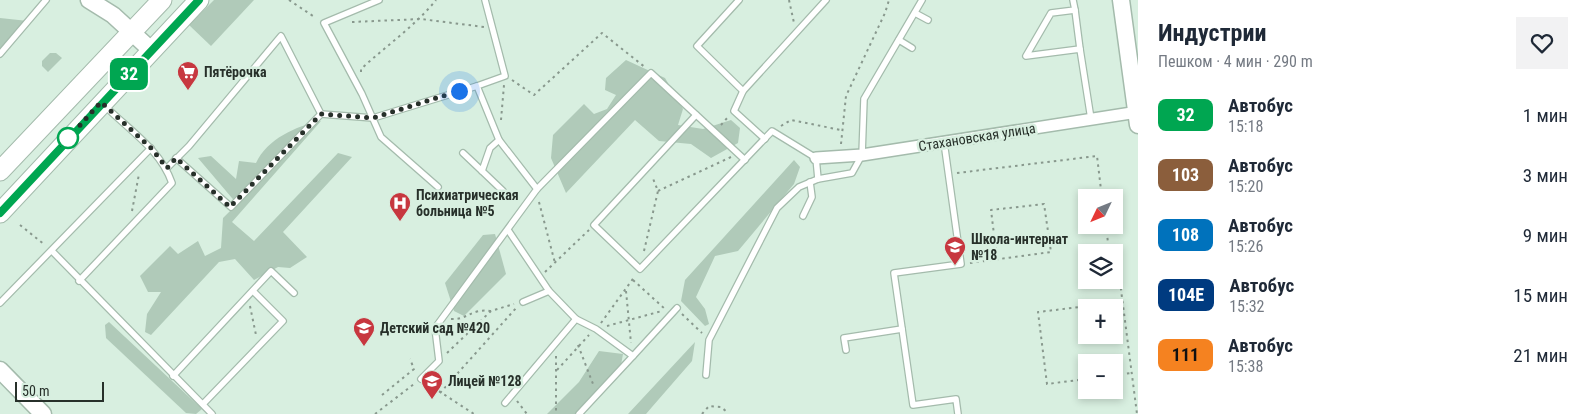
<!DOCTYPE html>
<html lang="ru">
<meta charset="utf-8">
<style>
body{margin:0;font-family:"Roboto Condensed",sans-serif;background:#f2f2f3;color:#1f2937;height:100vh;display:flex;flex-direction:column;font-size:19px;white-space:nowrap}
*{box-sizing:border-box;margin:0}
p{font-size:16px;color:#747a83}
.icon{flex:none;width:28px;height:28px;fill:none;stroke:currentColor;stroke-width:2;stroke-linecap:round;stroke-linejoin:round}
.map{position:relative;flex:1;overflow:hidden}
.drawer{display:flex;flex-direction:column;background:#fff;width:450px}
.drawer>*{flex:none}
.badge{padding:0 10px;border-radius:8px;font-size:18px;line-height:32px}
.needle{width:32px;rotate:227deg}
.buttons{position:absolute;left:1078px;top:189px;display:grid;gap:10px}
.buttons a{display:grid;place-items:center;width:45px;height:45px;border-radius:0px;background:#fff;box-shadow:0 2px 8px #0003;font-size:25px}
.scale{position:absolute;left:15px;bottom:12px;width:89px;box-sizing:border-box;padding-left:5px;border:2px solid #27302a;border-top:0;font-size:14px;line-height:18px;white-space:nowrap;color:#27302a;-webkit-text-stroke:4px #d8efe0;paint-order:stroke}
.you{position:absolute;width:25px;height:25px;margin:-12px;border:4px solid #fff;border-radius:50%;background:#1a73e8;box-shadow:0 0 0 8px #1a73e833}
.map>.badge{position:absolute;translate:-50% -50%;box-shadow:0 0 0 2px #fff}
.round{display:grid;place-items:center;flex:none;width:52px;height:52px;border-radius:0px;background:#f2f2f3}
.head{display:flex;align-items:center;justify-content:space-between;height:85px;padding:0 20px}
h1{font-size:24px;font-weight:700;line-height:38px}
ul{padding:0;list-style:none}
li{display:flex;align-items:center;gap:15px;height:60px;padding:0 20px}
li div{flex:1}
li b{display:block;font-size:19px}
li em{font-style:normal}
li .badge{min-width:55px;font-weight:700;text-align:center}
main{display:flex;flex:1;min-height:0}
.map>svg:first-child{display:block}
.green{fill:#b0cab9}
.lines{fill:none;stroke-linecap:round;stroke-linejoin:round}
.lane-casing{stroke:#a4bbac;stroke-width:8}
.street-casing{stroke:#a4bbac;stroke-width:14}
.secondary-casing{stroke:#a4bbac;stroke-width:19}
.primary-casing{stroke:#a4bbac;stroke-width:21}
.path{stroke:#88988d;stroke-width:2;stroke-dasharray:2.5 4;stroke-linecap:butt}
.lane{stroke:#fff;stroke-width:5.5}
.street{stroke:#fff;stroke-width:11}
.secondary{stroke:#fff;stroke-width:16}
.primary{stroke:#fff;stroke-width:19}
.line-casing{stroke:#fff;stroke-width:11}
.line{stroke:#00a651;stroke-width:8}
.walk{stroke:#27302a;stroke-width:5;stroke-dasharray:0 9}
.stop-dot{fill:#fff;stroke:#00a651;stroke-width:2.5}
.labels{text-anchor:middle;stroke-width:5;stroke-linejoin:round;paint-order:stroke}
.poi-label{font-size:14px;font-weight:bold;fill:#27302a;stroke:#d8efe0;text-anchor:start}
.street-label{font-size:14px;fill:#27302a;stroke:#d8efe0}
</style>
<main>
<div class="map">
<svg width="1138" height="414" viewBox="0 0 1138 414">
<rect width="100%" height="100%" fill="#d8efe0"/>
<!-- green -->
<g class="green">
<polygon points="214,0 254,0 211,46 189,25"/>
<polygon points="0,18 28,21 0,51"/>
<polygon points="50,53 56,53 62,58 48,72 42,66 42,61"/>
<polygon points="626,60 665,78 683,109 678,125 703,129 731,120 740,128 738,143 711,158 691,144 659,141 635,120 566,193 551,158 553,135 584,104 594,114 607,109 616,95 605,90 606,78"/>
<path d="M321,121L232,222L254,241L338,153L352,157L283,232L307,257L290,268L278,267L254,280L235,259L219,262L151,335L145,332L147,314L161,292H148L140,276L170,246L178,254L198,241L205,256L221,248L223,218L237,204L198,158L211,156L236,179L239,161L256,163C267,139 296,126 321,121Z"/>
<polygon points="794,160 800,167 794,184 738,251 715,256 696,297 705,309 709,324 705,326 681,301 685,280"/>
<polygon points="495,234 506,274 464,316 454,311 445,283 483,235"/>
<polygon points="109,322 202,409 196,414 186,413 106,338 105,325"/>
<polygon points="695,342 692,361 652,407 646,414 628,414"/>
<polygon points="599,351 623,354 619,376 584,414 547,414 579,382"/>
</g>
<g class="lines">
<!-- lane casing -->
<g class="lane-casing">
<g id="lane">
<polyline points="379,0 324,23 362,94 381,137 438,187"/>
<polyline points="739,0 697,46 743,91"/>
<polyline points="1073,0 1075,10 1051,13 1026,56 1080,49 1091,119"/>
<polyline points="1075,10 1080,49"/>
<polyline points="915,13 928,20"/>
<polyline points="899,40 912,48"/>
<polyline points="0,54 46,0"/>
<polyline points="321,114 373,118 477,86"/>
<polyline points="696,115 594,225 640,269 772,131 816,158 818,179 799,187 777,208 709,340 706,375"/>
<polyline points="765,139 734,111 743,91 826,0"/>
<polyline points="944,142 961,264 894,273 913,405 956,399 958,414"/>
<polyline points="463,153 482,171 490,148 499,140"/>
<polyline points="176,158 231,207 321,114"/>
<polyline points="167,168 189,146 281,36 321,114"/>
<polyline points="482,171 503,191"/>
<polyline points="818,179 852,173 862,155 864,99 922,0"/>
<polyline points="537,189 651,73 745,160"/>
<polyline points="803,216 812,197 810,182"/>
<polyline points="508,230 549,291 576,319"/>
<polyline points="52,251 212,414"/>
<path d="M79,281L172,183C160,149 129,130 105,106"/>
<polyline points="523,302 549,291"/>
<polyline points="0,303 151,148"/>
<polyline points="846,350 844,338 902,329"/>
<polyline points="633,356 677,308"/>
<polyline points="173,376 271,271 294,293"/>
<polyline points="421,379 439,361 435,328 537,189 499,140 477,86 505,76 485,0"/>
<polyline points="505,403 576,319 596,329 633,356 579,414"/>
<polyline points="203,404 283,321 253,291"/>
</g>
</g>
<!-- street casing -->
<g class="street-casing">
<polyline id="street" points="816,158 862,155 1138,112"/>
</g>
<!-- secondary casing -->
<g class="secondary-casing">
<g id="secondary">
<polyline points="89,0 113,15 151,50"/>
<polyline points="1121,0 1138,125"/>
<polyline points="0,370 43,414"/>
</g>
</g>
<!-- primary casing -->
<g class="primary-casing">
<g id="primary">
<polyline points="0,171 162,0"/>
<polyline points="0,213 199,0"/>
</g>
</g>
<!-- path -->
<g class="path">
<polyline points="289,0 316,18"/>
<polyline points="789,0 794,23"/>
<polyline points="352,22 421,19 484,27"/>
<path d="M361,72V69C386,46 415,26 436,0"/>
<polyline points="512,80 534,95 602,33 646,68"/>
<polyline points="501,120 504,85"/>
<polyline points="721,125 728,117"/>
<polyline points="781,126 791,120 841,130"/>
<polyline points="841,144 846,96 885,13 889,0"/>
<polyline points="957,173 1097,156 1102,198"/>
<polyline points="658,191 731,157"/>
<polyline points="539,202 555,263"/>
<polyline points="132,211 139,174"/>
<polyline points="20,225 45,245"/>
<polyline points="1106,225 1109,252 1116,251 1137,414"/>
<polyline points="644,251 658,191 652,176"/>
<polyline points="1079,256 1086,255"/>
<polyline points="970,263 1051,252 1044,204 991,210 997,259"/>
<polyline points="545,272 589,230"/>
<polyline points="633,280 665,309"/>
<polyline points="626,291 631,343"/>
<polyline points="250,306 256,335"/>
<polyline points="682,314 702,333"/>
<path d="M451,319C468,320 471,308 491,311"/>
<polyline points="601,323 635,276"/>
<polyline points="607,326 662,311"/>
<polyline points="578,345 593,384"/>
<polyline points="447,353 491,311 514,304"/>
<polyline points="556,356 556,414"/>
<polyline points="557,370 589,335"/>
<polyline points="1114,375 1131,373"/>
<polyline points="1086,379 1047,384 1038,312 1123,302"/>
<polyline points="428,384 474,414"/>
<polyline points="440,393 517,307"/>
<polyline points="382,395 414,369 410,359"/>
<polyline points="517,401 527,414"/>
<polyline points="375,414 414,384"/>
<polyline points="702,414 709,406 721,407 727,412"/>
</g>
<!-- lane -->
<use href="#lane" class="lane"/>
<!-- street -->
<use href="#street" class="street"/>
<!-- secondary -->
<use href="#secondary" class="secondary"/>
<!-- primary -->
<use href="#primary" class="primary"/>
</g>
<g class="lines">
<!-- line casing -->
<g class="line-casing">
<polyline id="line" points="0,213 199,0"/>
</g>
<!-- line -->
<use href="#line" class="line"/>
<!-- walk -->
<polyline class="walk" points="68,138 62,145 101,102 151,148 167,168 176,158 230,207 321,114 373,118 459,91"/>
</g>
<!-- icons -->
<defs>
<g id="supermarket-pin" transform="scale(1.125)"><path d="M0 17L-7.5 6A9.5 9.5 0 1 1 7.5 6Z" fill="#c7373f" stroke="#d8efe0"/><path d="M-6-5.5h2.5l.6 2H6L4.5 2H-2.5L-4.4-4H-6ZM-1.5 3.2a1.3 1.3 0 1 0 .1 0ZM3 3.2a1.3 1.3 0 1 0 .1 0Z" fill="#fff"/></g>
<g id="hospital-pin" transform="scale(1.125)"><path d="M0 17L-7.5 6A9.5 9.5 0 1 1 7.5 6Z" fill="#c7373f" stroke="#d8efe0"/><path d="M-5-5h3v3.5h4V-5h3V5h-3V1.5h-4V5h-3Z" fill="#fff"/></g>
<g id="school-pin" transform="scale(1.125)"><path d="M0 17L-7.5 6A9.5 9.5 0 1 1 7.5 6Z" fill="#c7373f" stroke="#d8efe0"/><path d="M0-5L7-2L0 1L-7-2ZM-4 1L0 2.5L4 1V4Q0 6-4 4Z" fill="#fff"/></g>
</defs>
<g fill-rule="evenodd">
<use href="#supermarket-pin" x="188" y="72"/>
<use href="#hospital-pin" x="400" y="203"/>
<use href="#school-pin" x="955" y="247"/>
<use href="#school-pin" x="364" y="328"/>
<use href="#school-pin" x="432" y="381"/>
</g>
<!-- markers -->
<circle class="stop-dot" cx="68" cy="138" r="10"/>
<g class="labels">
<!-- poi labels -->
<g class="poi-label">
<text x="204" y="77">Пятёрочка</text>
<text x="416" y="200">Психиатрическая<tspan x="416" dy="16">больница №5</tspan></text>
<text x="971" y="244">Школа-интернат<tspan x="971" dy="16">№18</tspan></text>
<text x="380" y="333">Детский сад №420</text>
<text x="448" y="386">Лицей №128</text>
</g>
<!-- street labels -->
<g class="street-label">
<text transform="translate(977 137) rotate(-9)" y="5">Стахановская улица</text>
</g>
</g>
</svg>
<div class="buttons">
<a><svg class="needle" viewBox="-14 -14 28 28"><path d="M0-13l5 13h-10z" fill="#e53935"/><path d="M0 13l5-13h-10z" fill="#747a83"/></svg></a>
<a><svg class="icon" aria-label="layers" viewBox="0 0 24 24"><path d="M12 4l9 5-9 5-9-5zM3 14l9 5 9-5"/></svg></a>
<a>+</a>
<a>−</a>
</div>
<div class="scale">50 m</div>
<div class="you" style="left:459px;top:91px"></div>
<b class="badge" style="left:129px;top:74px;background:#00a651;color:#fff">32</b>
</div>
<section class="drawer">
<div class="head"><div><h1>Индустрии</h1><p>Пешком · 4 мин · 290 m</p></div><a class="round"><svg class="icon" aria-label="heart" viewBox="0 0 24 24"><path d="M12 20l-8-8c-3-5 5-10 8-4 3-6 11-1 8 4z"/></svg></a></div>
<ul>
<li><span class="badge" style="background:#00a651;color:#fff">32</span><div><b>Автобус</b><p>15:18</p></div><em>1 мин</em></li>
<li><span class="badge" style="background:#8b5e3c;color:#fff">103</span><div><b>Автобус</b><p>15:20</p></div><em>3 мин</em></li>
<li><span class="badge" style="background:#0072bc;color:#fff">108</span><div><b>Автобус</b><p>15:26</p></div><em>9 мин</em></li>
<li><span class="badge" style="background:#003b80;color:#fff">104Е</span><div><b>Автобус</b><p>15:32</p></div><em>15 мин</em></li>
<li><span class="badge" style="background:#f58220;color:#111">111</span><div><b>Автобус</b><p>15:38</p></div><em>21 мин</em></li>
</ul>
</section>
</main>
